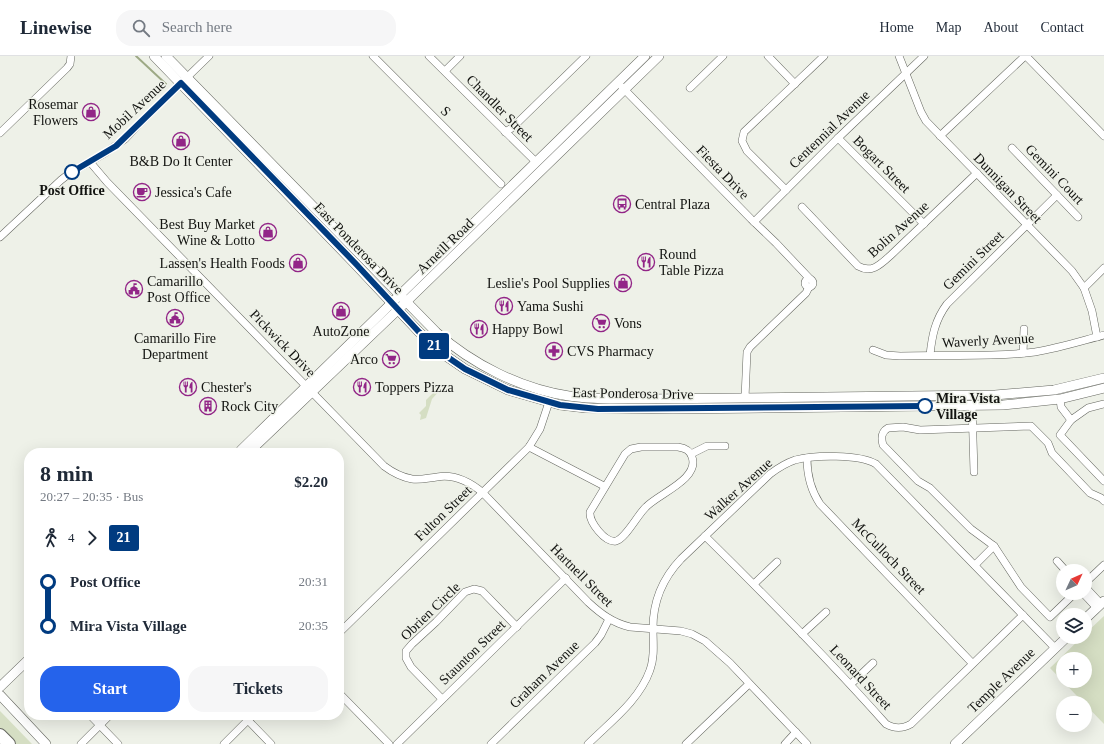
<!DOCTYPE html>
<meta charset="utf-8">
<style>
body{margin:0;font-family:"Times New Roman",serif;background:#f6f6f7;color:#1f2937;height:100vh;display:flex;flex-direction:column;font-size:15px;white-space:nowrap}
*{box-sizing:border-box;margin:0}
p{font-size:13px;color:#747a83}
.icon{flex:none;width:22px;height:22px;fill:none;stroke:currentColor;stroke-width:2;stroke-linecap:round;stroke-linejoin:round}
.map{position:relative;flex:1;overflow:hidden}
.sheet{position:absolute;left:24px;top:392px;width:320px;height:272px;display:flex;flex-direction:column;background:#fff;border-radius:16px;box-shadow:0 4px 16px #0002}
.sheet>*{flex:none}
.badge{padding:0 8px;border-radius:3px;font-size:14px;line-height:26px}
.needle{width:26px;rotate:46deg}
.buttons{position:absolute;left:1056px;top:508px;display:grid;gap:8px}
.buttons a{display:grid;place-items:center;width:36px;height:36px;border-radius:50%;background:#fff;box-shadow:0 4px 16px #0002;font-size:20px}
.map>.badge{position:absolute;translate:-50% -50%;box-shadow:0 0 0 2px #fff}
.legs{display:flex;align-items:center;gap:6px;height:44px;padding:0 16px;font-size:13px}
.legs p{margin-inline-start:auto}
.headline{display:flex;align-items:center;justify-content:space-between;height:68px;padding:0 16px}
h1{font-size:22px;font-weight:700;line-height:30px}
.button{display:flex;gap:8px;margin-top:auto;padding:8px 16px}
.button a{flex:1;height:46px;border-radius:16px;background:#2563eb;color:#fff;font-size:16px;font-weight:700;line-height:46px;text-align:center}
.button a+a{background:#f6f6f7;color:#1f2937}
ul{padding:0 16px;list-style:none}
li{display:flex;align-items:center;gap:14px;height:44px;font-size:15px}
li i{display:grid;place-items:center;width:6px;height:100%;margin:0 5px;background:currentColor}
li i::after{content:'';width:10px;height:10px;margin:-5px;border:3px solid;border-radius:50%;background:#fff}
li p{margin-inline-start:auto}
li:first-child i{background:linear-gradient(#0000 50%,currentColor 0)}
li:last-child i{background:linear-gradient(currentColor 50%,#0000 0)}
header{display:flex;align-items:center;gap:24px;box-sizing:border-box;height:56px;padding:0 20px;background:#fff;border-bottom:1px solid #e0e1e3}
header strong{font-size:19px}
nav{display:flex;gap:22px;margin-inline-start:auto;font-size:14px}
.search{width:280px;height:36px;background:#f6f6f7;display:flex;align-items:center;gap:10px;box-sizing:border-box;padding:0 14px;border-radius:16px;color:#747a83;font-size:15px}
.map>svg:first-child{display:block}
.green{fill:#d5dec3;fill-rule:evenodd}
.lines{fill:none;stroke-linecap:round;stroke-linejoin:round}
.stream{stroke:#9da985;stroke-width:2}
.street-casing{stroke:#64665f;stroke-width:8}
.secondary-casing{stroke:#64665f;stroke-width:10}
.highway-casing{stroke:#64665f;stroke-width:14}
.street{stroke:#fff;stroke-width:7}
.secondary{stroke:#fff;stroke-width:9}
.highway{stroke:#fff;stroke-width:12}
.line-1-casing{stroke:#fff;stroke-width:9}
.line-1{stroke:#003b80;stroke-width:6}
.stop-1-dot{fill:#fff;stroke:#003b80;stroke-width:2}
.labels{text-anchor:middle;stroke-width:3;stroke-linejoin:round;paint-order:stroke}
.poi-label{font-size:14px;fill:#121310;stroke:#eef1e8;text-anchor:start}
.street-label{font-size:14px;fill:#121310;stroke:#eef1e8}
.stop-label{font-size:14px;font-weight:bold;fill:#121310;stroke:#eef1e8}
</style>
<header>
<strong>Linewise</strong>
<div class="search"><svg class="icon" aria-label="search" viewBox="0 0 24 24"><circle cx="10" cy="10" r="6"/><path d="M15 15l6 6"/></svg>Search here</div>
<nav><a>Home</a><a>Map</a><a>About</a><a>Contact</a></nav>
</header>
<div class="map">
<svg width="1104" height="688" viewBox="0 0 1104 688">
<rect width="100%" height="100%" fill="#eef1e8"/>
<!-- green -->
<g class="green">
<polygon points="428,325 440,334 432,343 426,362 420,364 421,359 419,357 426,350 426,344 436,334"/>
<path d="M1104,560V668L1050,612L1082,581H1085V578ZM1063,603H1085V625H1063Z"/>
<polygon points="0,655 32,688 16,688 0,672"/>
</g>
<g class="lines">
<!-- stream -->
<polyline class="stream" points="136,0 166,28"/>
<!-- street casing -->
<g class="street-casing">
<g id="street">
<polyline points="373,0 501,128"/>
<polyline points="429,0 536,106"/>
<polyline points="768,0 795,28"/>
<polyline points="899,0 921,56 926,65 1072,215 1084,232 1092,255 1097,281"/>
<polyline points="1026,0 1104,80"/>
<polyline points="445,15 460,0"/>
<polyline points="622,31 751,163 776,187 810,223"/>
<polyline points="690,32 723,0"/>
<polyline points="505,76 512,72 586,0"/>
<polyline points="0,77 67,12 70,8 71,0"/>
<polyline points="940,80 1025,0"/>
<polyline points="838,82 924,168"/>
<polyline points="1012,92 1078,161"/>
<path d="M90,106L107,126L384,410C392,416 401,421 412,423C421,424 428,422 437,421C454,418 470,426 483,437L588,546C601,558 613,567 630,571L681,575L692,578L705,585L730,607L807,688"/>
<polyline points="786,134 747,95 742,85 744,76 824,0"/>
<path d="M802,151L858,210C872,218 881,208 892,198L977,117"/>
<polyline points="754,166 838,82 924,0"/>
<polyline points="0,181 61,124 70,117 105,97 125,83 138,69 209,0"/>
<circle cx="809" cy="227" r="4"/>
<polyline points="1084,232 1104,212"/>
<path d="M873,294L886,299L900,300C944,298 991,302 1035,296C1059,292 1081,285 1104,279"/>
<polyline points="1023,297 1024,273"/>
<path d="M930,299C932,280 935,264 947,248L1057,139"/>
<polyline points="745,342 747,296 750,291 806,237 809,231"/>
<polyline points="1060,343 1061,351 1071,364"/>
<polyline points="1104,348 1088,352 1071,364 1060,379 1104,425"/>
<polyline points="972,350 974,416"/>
<polyline points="529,391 604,430"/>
<path d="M641,391H678C685,392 690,394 692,401C700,423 658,438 646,451C638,458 626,482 616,485C605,487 589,466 590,456L625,398L631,393Z"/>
<polyline points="691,398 707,390 725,390"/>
<path d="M807,402C807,419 810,433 820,448L972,607"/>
<path d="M705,480C767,541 828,603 886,668C895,673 902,673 911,668L1023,559"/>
<polyline points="1057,505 1066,515"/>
<polyline points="975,509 994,490"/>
<polyline points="1085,527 1104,509"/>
<polyline points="754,528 777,506"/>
<polyline points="1085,532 1087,533 1101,548"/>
<path d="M1075,537L1050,561L1021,531L994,490L971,473L930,432L918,425L883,389C881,382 881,376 888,372L903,371L920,374L1031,370L1048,387L1052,397L1090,437L1101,442L1104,445"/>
<polyline points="1083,537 1097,552"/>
<polyline points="339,577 529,391 540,373 549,346"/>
<polyline points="802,578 826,556"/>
<polyline points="851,628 873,607"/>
<polyline points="339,637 389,688"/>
<polyline points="442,643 411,611 406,602 406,595 412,588 436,566 465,536 474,533 482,535 517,571"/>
<polyline points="90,659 118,688"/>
<polyline points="243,659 271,688"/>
<polyline points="81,688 110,659"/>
<polyline points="224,688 253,659"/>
<polyline points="397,688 566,522"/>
<polyline points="491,688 595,587 601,579 609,563"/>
<path d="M588,688C610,666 639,645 650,614C655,601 653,586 653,572C653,545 663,522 681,503L770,418C778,412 786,407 795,404C814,399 859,398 876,408L1055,592"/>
<polyline points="686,688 749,628"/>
<polyline points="785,688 796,676"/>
</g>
</g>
<!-- secondary casing -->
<g class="secondary-casing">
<g id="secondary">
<polyline points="154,0 355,208 419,276 446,300 465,313 508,334 560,349 586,352 673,353 1003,349 1060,343 1104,332"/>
<path d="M166,0L436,276C472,308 521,333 569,340C595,344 622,343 648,343L995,339L1054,334L1104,322"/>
<polyline points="240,397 241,394 645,0"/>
<polyline points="248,397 406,246 659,0"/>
<polyline points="1085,563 1104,545"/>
<polyline points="0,631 29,603"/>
<polyline points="0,639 46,688"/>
<polyline points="955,688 1067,581"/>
</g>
</g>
<!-- highway casing -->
<g class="highway-casing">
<polyline id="highway" points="0,679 9,688"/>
</g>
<!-- street -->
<use href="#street" class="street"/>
<!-- secondary -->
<use href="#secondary" class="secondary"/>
<!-- highway -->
<use href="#highway" class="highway"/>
</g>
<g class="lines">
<!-- line-1 casing -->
<g class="line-1-casing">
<polyline id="line-1" points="72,116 116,90 181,27 356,208 419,276 446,300 465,313 508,334 560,349 598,353 925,350"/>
</g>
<!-- line-1 -->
<use href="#line-1" class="line-1"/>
</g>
<!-- icons -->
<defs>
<g id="shop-ring" transform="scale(0.9)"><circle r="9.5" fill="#eef1e8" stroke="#922587" stroke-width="1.5"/><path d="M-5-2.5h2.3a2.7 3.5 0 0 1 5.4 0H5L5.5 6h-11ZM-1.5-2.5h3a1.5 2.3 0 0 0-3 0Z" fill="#922587"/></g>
<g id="cafe-ring" transform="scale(0.9)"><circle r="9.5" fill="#eef1e8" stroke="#922587" stroke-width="1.5"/><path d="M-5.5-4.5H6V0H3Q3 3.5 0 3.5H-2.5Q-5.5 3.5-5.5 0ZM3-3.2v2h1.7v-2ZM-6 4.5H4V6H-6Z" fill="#922587"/></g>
<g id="bus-ring" transform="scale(0.9)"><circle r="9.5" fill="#eef1e8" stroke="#922587" stroke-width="1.5"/><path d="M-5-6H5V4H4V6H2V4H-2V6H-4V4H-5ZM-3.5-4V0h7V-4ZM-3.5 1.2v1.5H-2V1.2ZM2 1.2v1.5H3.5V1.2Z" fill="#922587"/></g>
<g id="restaurant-ring" transform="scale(0.9)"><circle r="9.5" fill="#eef1e8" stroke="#922587" stroke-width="1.5"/><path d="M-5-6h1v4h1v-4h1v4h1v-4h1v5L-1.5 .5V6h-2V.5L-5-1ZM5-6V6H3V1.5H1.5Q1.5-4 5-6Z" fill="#922587"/></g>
<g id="civic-ring" transform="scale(0.9)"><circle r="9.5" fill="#eef1e8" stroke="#922587" stroke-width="1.5"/><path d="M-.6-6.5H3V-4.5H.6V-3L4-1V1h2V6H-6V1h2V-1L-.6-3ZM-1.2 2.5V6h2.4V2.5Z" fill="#922587"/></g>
<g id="supermarket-ring" transform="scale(0.9)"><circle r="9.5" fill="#eef1e8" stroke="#922587" stroke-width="1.5"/><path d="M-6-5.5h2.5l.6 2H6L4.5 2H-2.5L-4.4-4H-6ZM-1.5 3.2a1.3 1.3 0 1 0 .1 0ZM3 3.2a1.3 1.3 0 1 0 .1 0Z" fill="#922587"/></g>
<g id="pharmacy-ring" transform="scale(0.9)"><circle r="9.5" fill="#eef1e8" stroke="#922587" stroke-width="1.5"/><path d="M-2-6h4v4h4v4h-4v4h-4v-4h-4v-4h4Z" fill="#922587"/></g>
<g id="building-ring" transform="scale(0.9)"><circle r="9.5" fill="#eef1e8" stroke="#922587" stroke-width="1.5"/><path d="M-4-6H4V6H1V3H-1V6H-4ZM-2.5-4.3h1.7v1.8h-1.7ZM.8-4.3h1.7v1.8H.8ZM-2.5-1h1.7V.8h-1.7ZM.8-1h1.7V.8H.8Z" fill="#922587"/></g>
</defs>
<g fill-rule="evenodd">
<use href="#shop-ring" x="91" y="56"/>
<use href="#shop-ring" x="181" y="85"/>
<use href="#cafe-ring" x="142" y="136"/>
<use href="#bus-ring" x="622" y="148"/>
<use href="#shop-ring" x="268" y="176"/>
<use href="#restaurant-ring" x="646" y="206"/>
<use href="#shop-ring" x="298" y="207"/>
<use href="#shop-ring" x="623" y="227"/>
<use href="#civic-ring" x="134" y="233"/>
<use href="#restaurant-ring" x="504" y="250"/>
<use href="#shop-ring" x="341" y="255"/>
<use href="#civic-ring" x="175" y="262"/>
<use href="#supermarket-ring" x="601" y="267"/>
<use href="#restaurant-ring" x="479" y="273"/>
<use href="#pharmacy-ring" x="554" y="295"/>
<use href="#supermarket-ring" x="391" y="303"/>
<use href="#restaurant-ring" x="188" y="331"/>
<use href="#restaurant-ring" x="362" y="331"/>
<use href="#building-ring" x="208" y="350"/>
</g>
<!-- markers -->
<g class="stop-1-dot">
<circle cx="72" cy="116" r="7"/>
<circle cx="925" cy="350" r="7"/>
</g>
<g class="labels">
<!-- poi labels -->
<g class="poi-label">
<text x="78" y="53" text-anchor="end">Rosemar<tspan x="78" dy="16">Flowers</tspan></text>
<text x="181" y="110" text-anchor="middle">B&amp;B Do It Center</text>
<text x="155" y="141">Jessica's Cafe</text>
<text x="635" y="153">Central Plaza</text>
<text x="255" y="173" text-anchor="end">Best Buy Market<tspan x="255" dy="16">Wine &amp; Lotto</tspan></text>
<text x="659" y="203">Round<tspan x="659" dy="16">Table Pizza</tspan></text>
<text x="285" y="212" text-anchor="end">Lassen's Health Foods</text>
<text x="147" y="230">Camarillo<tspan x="147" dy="16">Post Office</tspan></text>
<text x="610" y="232" text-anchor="end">Leslie's Pool Supplies</text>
<text x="517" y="255">Yama Sushi</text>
<text x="614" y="272">Vons</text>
<text x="492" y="278">Happy Bowl</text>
<text x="341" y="280" text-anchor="middle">AutoZone</text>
<text x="175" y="287" text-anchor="middle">Camarillo Fire<tspan x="175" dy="16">Department</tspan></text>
<text x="567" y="300">CVS Pharmacy</text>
<text x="378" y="308" text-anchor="end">Arco</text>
<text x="201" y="336">Chester's</text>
<text x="375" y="336">Toppers Pizza</text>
<text x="221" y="355">Rock City</text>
</g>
<!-- street labels -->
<g class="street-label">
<text transform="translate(500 52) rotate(45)" y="5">Chandler Street</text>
<text transform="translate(134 53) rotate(-43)" y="5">Mobil Avenue</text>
<text transform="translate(446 55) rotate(45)" y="5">S</text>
<text transform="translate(829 73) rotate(-44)" y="5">Centennial Avenue</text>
<text transform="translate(882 108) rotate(45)" y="5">Bogart Street</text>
<text transform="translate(723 116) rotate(46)" y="5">Fiesta Drive</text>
<text transform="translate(1055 118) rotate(46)" y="5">Gemini Court</text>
<text transform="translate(1008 132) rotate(46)" y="5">Dunnigan Street</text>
<text transform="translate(898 173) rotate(-42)" y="5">Bolin Avenue</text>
<text transform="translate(445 190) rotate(-44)" y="5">Arneill Road</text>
<text transform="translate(359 192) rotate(46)" y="5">East Ponderosa Drive</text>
<text transform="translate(973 204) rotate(-44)" y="5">Gemini Street</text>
<text transform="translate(988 284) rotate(-3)" y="5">Waverly Avenue</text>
<text transform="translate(283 287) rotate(46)" y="5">Pickwick Drive</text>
<text transform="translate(633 337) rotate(1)" y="5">East Ponderosa Drive</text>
<text transform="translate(738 433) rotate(-42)" y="5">Walker Avenue</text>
<text transform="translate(443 457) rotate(-44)" y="5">Fulton Street</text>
<text transform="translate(889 500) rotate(46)" y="5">McCulloch Street</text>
<text transform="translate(582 519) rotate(45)" y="5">Hartnell Street</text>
<text transform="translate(430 555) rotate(-44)" y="5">Obrien Circle</text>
<text transform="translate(472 596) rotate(-44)" y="5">Staunton Street</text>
<text transform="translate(544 618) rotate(-44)" y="5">Graham Avenue</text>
<text transform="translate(861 621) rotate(47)" y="5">Leonard Street</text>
<text transform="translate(1001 624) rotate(-44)" y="5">Temple Avenue</text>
</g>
<!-- stop labels -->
<g class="stop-label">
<text x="72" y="139">Post Office</text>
<text x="936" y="347" text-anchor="start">Mira Vista<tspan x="936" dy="16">Village</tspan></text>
</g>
</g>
</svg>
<div class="buttons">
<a><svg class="needle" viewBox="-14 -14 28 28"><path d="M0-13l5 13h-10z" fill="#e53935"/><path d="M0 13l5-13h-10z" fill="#747a83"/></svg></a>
<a><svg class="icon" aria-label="layers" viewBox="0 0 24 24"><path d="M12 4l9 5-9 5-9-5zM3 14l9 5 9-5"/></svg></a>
<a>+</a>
<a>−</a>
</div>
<b class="badge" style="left:434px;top:290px;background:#003b80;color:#fff">21</b>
<section class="sheet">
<div class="headline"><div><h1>8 min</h1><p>20:27 – 20:35 · Bus</p></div><b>$2.20</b></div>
<div class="legs"><svg class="icon" aria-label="walk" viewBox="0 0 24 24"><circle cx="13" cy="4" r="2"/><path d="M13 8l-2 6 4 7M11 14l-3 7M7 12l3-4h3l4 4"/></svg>4<svg class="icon" aria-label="forward" viewBox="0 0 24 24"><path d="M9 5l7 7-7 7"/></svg><b class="badge" style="background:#003b80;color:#fff">21</b></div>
<ul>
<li><i style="color:#003b80"></i><b>Post Office</b><p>20:31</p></li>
<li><i style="color:#003b80"></i><b>Mira Vista Village</b><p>20:35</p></li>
</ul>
<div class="button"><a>Start</a><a>Tickets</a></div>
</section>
</div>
